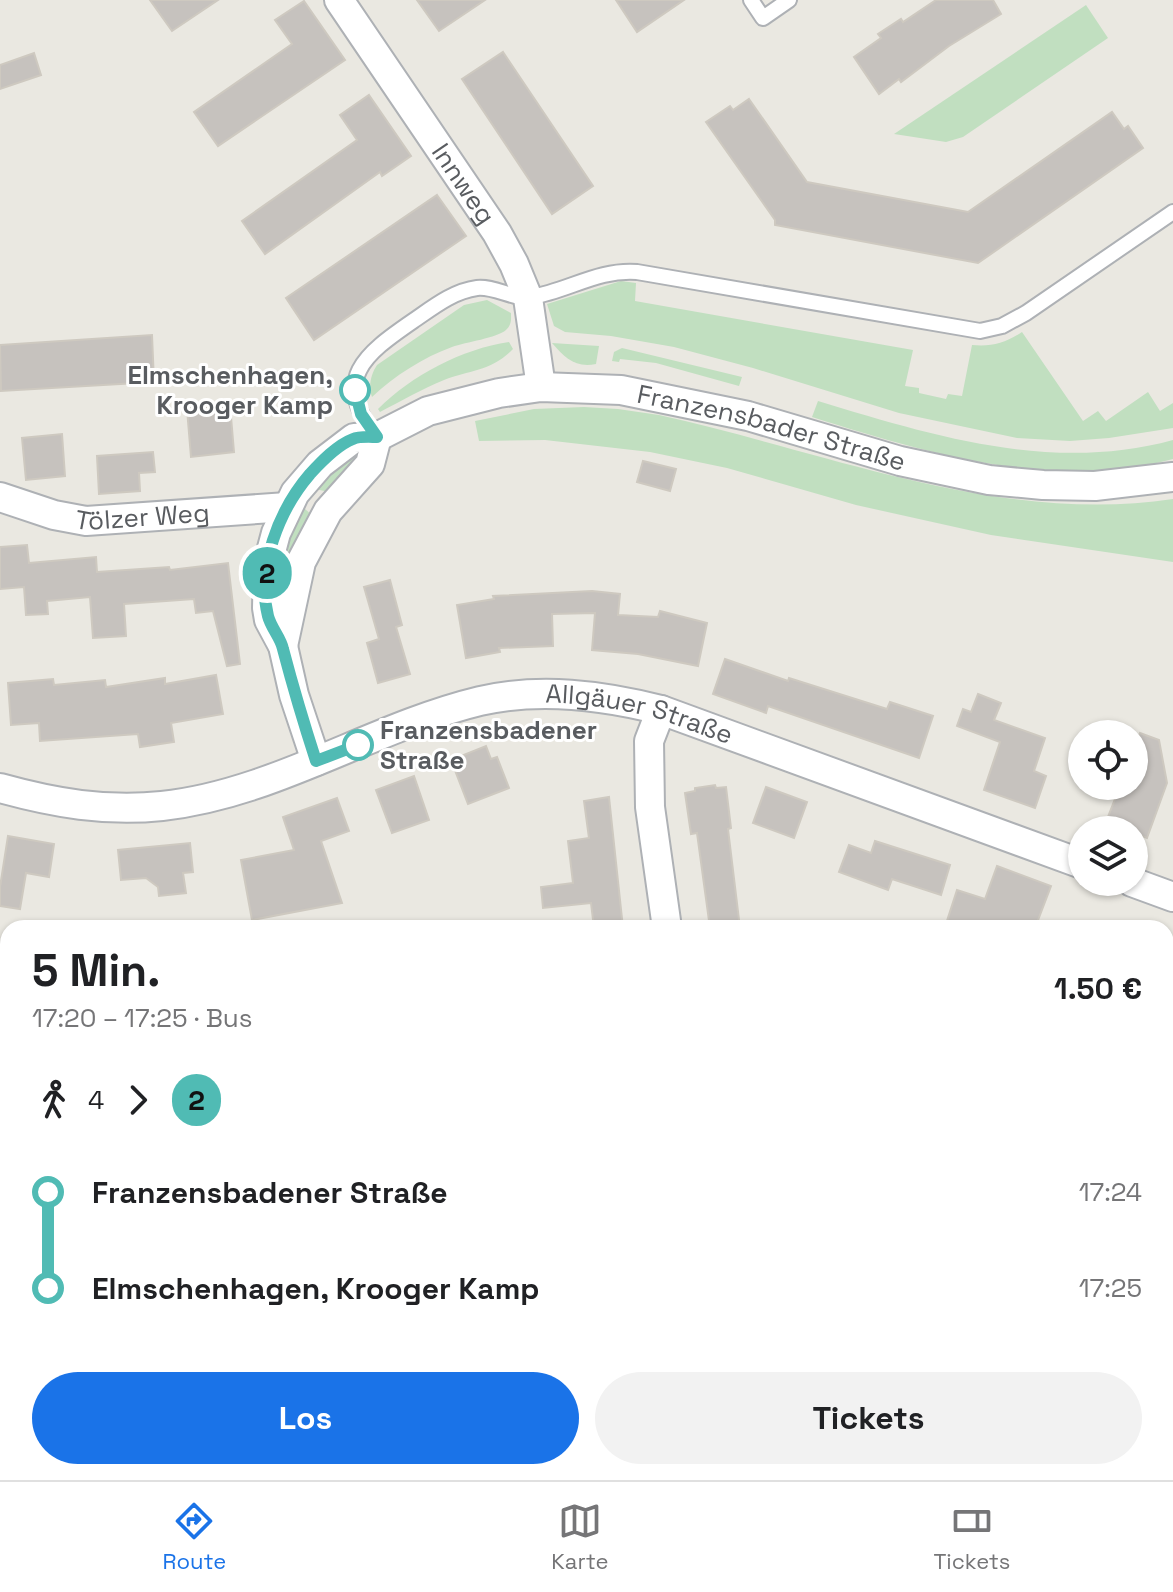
<!DOCTYPE html>
<html lang="de">
<meta charset="utf-8">
<style>
body{margin:0;font-family:"Space Grotesk",sans-serif;background:#f2f2f2;color:#202124;height:100vh;display:flex;flex-direction:column;font-size:30px;white-space:nowrap}
*{box-sizing:border-box;margin:0}
p{font-size:26px;color:#757577}
.icon{flex:none;width:44px;height:44px;fill:none;stroke:currentColor;stroke-width:2;stroke-linecap:round;stroke-linejoin:round}
.map{position:relative;flex:1;overflow:hidden}
.panel{position:absolute;left:0px;top:920px;width:1174px;height:560px;display:flex;flex-direction:column;background:#fff;border-radius:24px 24px 0 0;box-shadow:0 2px 6px #0004}
.panel>*{flex:none}
.badge{padding:0 16px;border-radius:26px;font-size:28px;line-height:52px}
.controls{position:absolute;left:1068px;top:720px;display:grid;gap:16px}
.controls a{display:grid;place-items:center;width:80px;height:80px;border-radius:50%;background:#fff;box-shadow:0 2px 6px #0004;font-size:40px}
.map>.badge{position:absolute;translate:-50% -50%;box-shadow:0 0 0 4px #fff}
.legs{display:flex;align-items:center;gap:12px;height:88px;padding:0 32px;font-size:26px}
.legs p{margin-inline-start:auto}
.headline{display:flex;align-items:center;justify-content:space-between;height:136px;padding:0 32px}
h1{font-size:44px;font-weight:800;line-height:60px}
.primary-button{display:flex;gap:16px;margin-top:auto;padding:16px 32px}
.primary-button a{flex:1;height:92px;border-radius:48px;background:#1a73e8;color:#fff;font-size:32px;font-weight:800;line-height:92px;text-align:center}
.primary-button a+a{background:#f2f2f2;color:#202124}
ul{padding:0 32px;list-style:none}
li{display:flex;align-items:center;gap:28px;height:96px;font-size:30px}
li i{display:grid;place-items:center;width:12px;height:100%;margin:0 10px;background:currentColor}
li i::after{content:'';width:20px;height:20px;margin:-10px;border:6px solid;border-radius:50%;background:#fff}
li p{margin-inline-start:auto}
li:first-child i{background:linear-gradient(#0000 50%,currentColor 0)}
li:last-child i{background:linear-gradient(currentColor 50%,#0000 0)}
.tab-bar{display:flex;justify-content:space-around;align-items:center;height:112px;border-top:2px solid #e0e0e0;background:#fff;font-size:22px;color:#757577}
.tab-bar a{display:grid;justify-items:center;gap:4px}
.tab-bar .current{color:#1a73e8}
.map>svg:first-child{display:block}
.green{fill:#c1dfc0}
.building{fill:#c6c2be;stroke:#cec9c0;stroke-width:2}
.lines{fill:none;stroke-linecap:round;stroke-linejoin:round}
.service-casing{stroke:#aeb1b5;stroke-width:18}
.minor-casing{stroke:#aeb1b5;stroke-width:32}
.service{stroke:#fff;stroke-width:14}
.minor{stroke:#fff;stroke-width:28}
.line-1-casing{stroke:#fff;stroke-width:18}
.line-1{stroke:#50bbb4;stroke-width:12}
.stop-1-dot{fill:#fff;stroke:#50bbb4;stroke-width:4}
.labels{text-anchor:middle;stroke-width:6;stroke-linejoin:round;paint-order:stroke}
.street-label{font-size:26px;fill:#595c60;stroke:#fff}
.stop-label{font-size:26px;font-weight:bold;fill:#595c60;stroke:#fff;text-anchor:end}
</style>
<div class="map">
<svg width="1173" height="1480" viewBox="0 0 1173 1480">
<rect width="100%" height="100%" fill="#eae8e1"/>
<!-- green -->
<g class="green">
<polygon points="1086,5 1108,38 963,137 946,142 894,134"/>
<path d="M621,281L636,283L635,301L913,350L905,386L919,388V393L946,399L948,394L962,396L972,345C991,347 1006,343 1022,332L1083,421L1098,411L1106,421L1148,392L1160,411L1173,403V428L1109,438L1070,441L1017,438L899,413L753,368L674,347L611,336L565,332L554,326L547,304Z"/>
<path d="M487,300L511,313C511,320 512,324 506,330C497,338 466,342 452,347C424,357 394,376 372,397C368,386 371,374 377,365L464,305Z"/>
<path d="M509,342L513,349C492,371 470,370 444,380C422,389 401,401 380,412L378,409C412,375 462,349 509,342Z"/>
<path d="M552,343L599,346L596,364C575,368 565,358 552,343Z"/>
<polygon points="622,348 742,377 739,386 656,363 620,359 619,362 612,361 614,352"/>
<path d="M818,401C933,436 1053,473 1173,440V459C1053,492 927,453 812,417Z"/>
<path d="M584,407L618,409L659,415C827,452 999,525 1173,499V562L991,535L856,505L727,468L650,452L545,440L479,441L475,421L534,409Z"/>
<polygon points="372,441 329,492 315,489 313,482"/>
<polygon points="299,508 305,509 313,516 284,610 277,562"/>
</g>
<!-- building -->
<g class="building">
<polygon points="150,0 218,0 172,31"/>
<polygon points="417,0 485,0 439,31"/>
<polygon points="616,0 684,0 637,32"/>
<polygon points="936,0 993,0 1001,14 949,46 901,82 899,79 879,94 854,57 881,38 878,34 901,19 903,22"/>
<polygon points="304,1 345,60 218,146 194,112 292,44 275,20"/>
<polygon points="503,52 593,186 552,214 462,79"/>
<polygon points="34,53 41,75 0,89 0,65"/>
<polygon points="369,95 411,156 382,176 380,172 265,254 242,221 357,140 340,115"/>
<polygon points="749,99 807,182 968,212 1112,112 1124,129 1128,126 1143,148 978,263 775,225 775,220 706,122 730,106 733,110"/>
<polygon points="437,195 466,236 314,340 286,298"/>
<polygon points="152,335 154,382 1,391 0,345"/>
<polygon points="230,405 234,452 191,457 187,409"/>
<polygon points="62,434 65,476 26,480 22,438"/>
<polygon points="153,452 155,472 139,473 140,491 99,494 97,456"/>
<polygon points="643,461 676,469 670,491 637,482"/>
<polygon points="27,545 29,563 96,557 97,572 169,567 170,570 228,563 240,664 227,666 213,611 196,613 194,599 124,604 126,636 93,638 90,597 47,601 48,614 26,615 24,587 0,589 0,547"/>
<polygon points="390,580 402,625 396,627 410,674 378,683 367,643 379,639 364,587"/>
<polygon points="592,591 620,594 618,615 658,617 660,611 707,623 698,666 638,654 592,650 595,613 552,614 553,646 499,648 500,652 466,658 457,605 494,599 493,596"/>
<polygon points="725,659 788,681 789,678 887,709 890,702 933,716 919,758 768,706 766,713 713,694"/>
<polygon points="216,675 223,714 171,723 174,742 140,747 138,734 40,741 39,723 11,725 8,683 53,679 54,685 105,680 106,687 165,678 165,684"/>
<polygon points="978,694 1001,703 994,720 1045,738 1034,771 1046,776 1035,808 984,790 1000,742 957,726 963,709 971,712"/>
<polygon points="1140,733 1159,740 1167,783 1147,838 1134,833 1134,830 1106,822 1120,786 1134,786 1134,749"/>
<polygon points="486,746 491,759 497,757 509,788 468,804 451,760"/>
<polygon points="414,776 429,820 392,833 376,790"/>
<polygon points="715,785 716,788 726,787 731,828 728,829 740,928 710,928 697,833 691,834 685,793 695,791 695,788"/>
<polygon points="766,787 807,802 794,838 753,823"/>
<polygon points="609,797 623,928 594,928 591,903 543,908 541,887 573,883 568,841 589,838 584,801"/>
<polygon points="337,798 349,831 321,841 342,903 252,920 241,860 294,850 283,817"/>
<polygon points="8,836 54,844 49,877 26,873 20,909 0,906 0,887"/>
<polygon points="875,841 950,865 941,895 892,879 888,890 839,872 849,845 871,853"/>
<polygon points="190,843 193,872 183,873 186,893 159,896 158,887 146,878 121,880 118,850"/>
<polygon points="997,866 1051,886 1035,928 957,928 946,924 957,890 985,899"/>
</g>
<g class="lines">
<!-- service casing -->
<g class="service-casing">
<g id="service">
<polyline points="751,0 763,18 789,0"/>
<path d="M377,437C330,380 365,354 413,321C432,308 453,291 477,288C495,286 514,300 531,297C568,291 598,269 637,272L980,331L1002,326L1026,313L1173,212"/>
</g>
</g>
<!-- minor casing -->
<g class="minor-casing">
<g id="minor">
<path id="s1" d="M339,0L497,233L514,264L528,298L541,387"/>
<path id="s2" d="M0,497L54,515L86,521L287,507"/>
<polyline points="283,646 301,562 328,511 370,464 377,437"/>
<polyline points="661,710 649,741 650,807 667,928"/>
<path id="s3" d="M316,761L294,695L283,646L269,620L267,608L268,563L276,533L295,493L320,464L354,438L377,437L428,411L499,393L541,387L621,390L748,416L900,461L989,480L1043,485L1095,486L1173,477"/>
<path id="s4" d="M0,788C54,803 106,812 162,806C274,794 372,727 480,701C540,687 602,695 661,710L1082,864"/>
<polyline points="1132,882 1173,897"/>
<polyline points="791,1472 795,1480"/>
<polyline points="0,1474 14,1472"/>
</g>
</g>
<!-- service -->
<use href="#service" class="service"/>
<!-- minor -->
<use href="#minor" class="minor"/>
</g>
<g class="lines">
<!-- line-1 casing -->
<g class="line-1-casing">
<path id="line-1" d="M355,390L361,414L377,437C370,437 359,436 353,439C337,445 321,462 310,474C279,510 256,568 268,616C271,628 281,638 283,649C293,687 304,724 316,761L358,745"/>
</g>
<!-- line-1 -->
<use href="#line-1" class="line-1"/>
</g>
<!-- markers -->
<g class="stop-1-dot">
<circle cx="355" cy="390" r="14"/>
<circle cx="358" cy="745" r="14"/>
</g>
<g class="labels">
<!-- street labels -->
<g class="street-label">
<text dy="9" stroke="none"><textPath href="#s1" startOffset="222">Innweg</textPath></text>
<text dy="9" stroke="none"><textPath href="#s3" startOffset="794">Franzensbader Straße</textPath></text>
<text dy="9" stroke="none"><textPath href="#s2" startOffset="146">Tölzer Weg</textPath></text>
<text dy="9" stroke="none"><textPath href="#s4" startOffset="662">Allgäuer Straße</textPath></text>
</g>
<!-- stop labels -->
<g class="stop-label">
<text x="333" y="384">Elmschenhagen,<tspan x="333" dy="30">Krooger Kamp</tspan></text>
<text x="380" y="739" text-anchor="start">Franzensbadener<tspan x="380" dy="30">Straße</tspan></text>
</g>
</g>
</svg>
<div class="controls">
<a><svg class="icon" aria-label="locate" viewBox="0 0 24 24"><circle cx="12" cy="12" r="6"/><path d="M12 2v4M12 18v4M2 12h4M18 12h4"/></svg></a>
<a><svg class="icon" aria-label="layers" viewBox="0 0 24 24"><path d="M12 4l9 5-9 5-9-5zM3 14l9 5 9-5"/></svg></a>
</div>
<b class="badge" style="left:267px;top:573px;background:#50bbb4;color:#111">2</b>
<section class="panel">
<div class="headline"><div><h1>5 Min.</h1><p>17:20 – 17:25 · Bus</p></div><b>1.50 €</b></div>
<div class="legs"><svg class="icon" aria-label="walk" viewBox="0 0 24 24"><circle cx="13" cy="4" r="2"/><path d="M13 8l-2 6 4 7M11 14l-3 7M7 12l3-4h3l4 4"/></svg>4<svg class="icon" aria-label="forward" viewBox="0 0 24 24"><path d="M9 5l7 7-7 7"/></svg><b class="badge" style="background:#50bbb4;color:#111">2</b></div>
<ul>
<li><i style="color:#50bbb4"></i><b>Franzensbadener Straße</b><p>17:24</p></li>
<li><i style="color:#50bbb4"></i><b>Elmschenhagen, Krooger Kamp</b><p>17:25</p></li>
</ul>
<div class="primary-button"><a>Los</a><a>Tickets</a></div>
</section>
</div>
<nav class="tab-bar">
<a class="current"><svg class="icon" aria-label="directions" viewBox="0 0 24 24"><path d="M12 3l9 9-9 9-9-9zM9 14v-3h6M13 9l2 2-2 2"/></svg>Route</a>
<a><svg class="icon" aria-label="map" viewBox="0 0 24 24"><path d="M3 6l6-2 6 2 6-2v14l-6 2-6-2-6 2zM9 4v14M15 6v14"/></svg>Karte</a>
<a><svg class="icon" aria-label="tickets" viewBox="0 0 24 24"><path d="M3 7h18v10H3zM15 7v10"/></svg>Tickets</a>
</nav>
